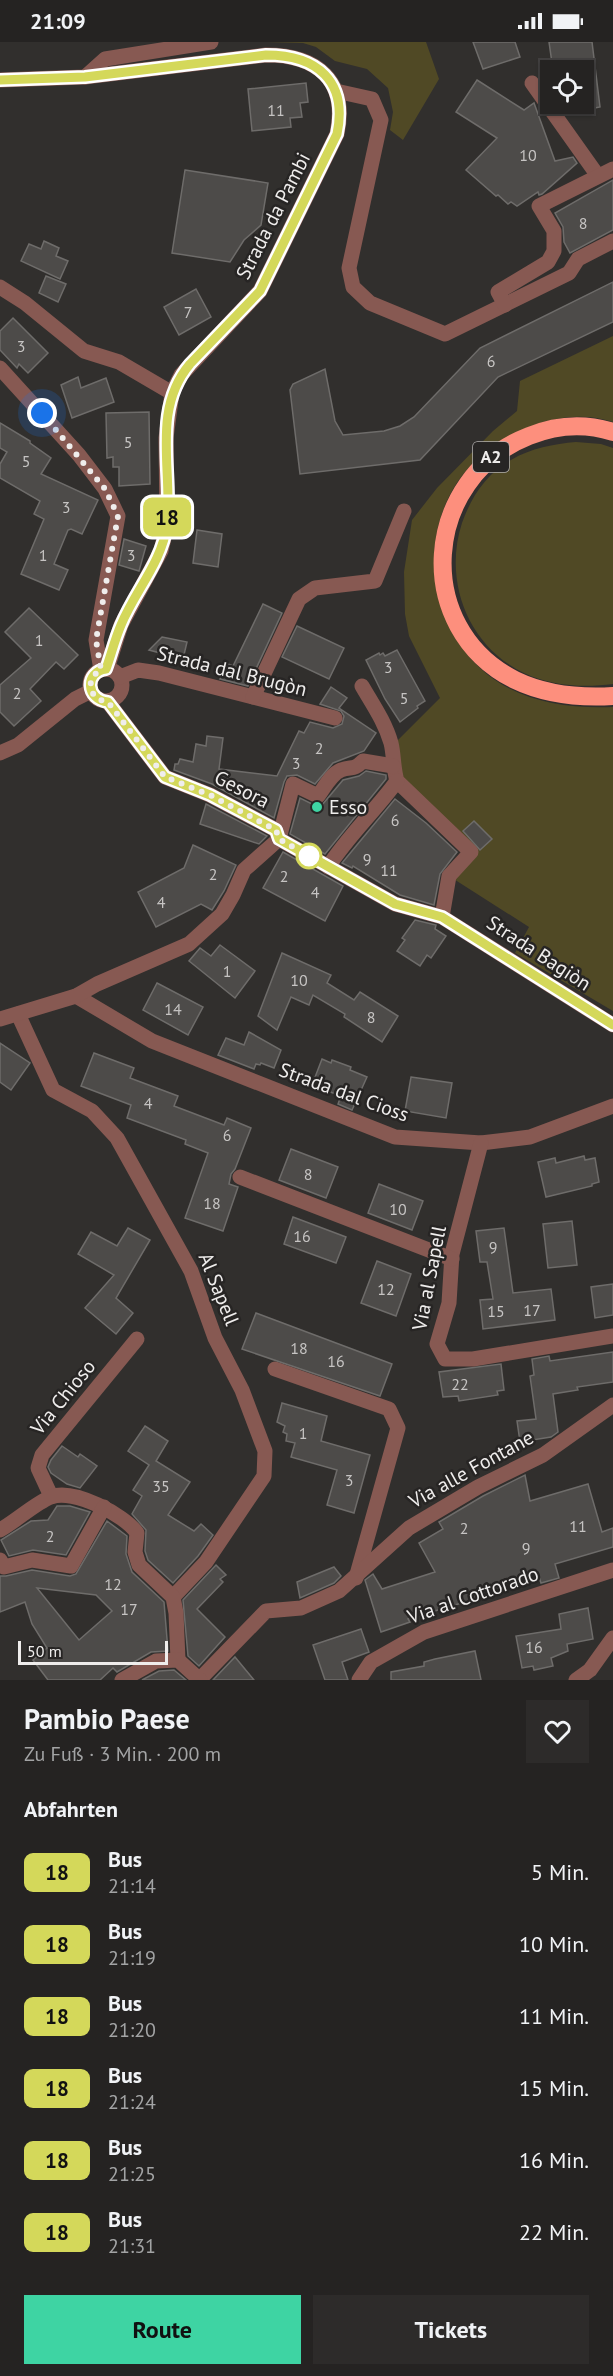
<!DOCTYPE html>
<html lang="de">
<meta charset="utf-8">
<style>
body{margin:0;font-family:"PT Sans",sans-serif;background:#2d2b2a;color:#f1f3f6;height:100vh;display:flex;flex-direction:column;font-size:22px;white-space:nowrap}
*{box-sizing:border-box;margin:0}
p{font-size:20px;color:#a3a4a5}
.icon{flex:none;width:33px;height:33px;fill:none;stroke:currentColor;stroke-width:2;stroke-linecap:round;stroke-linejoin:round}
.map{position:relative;height:1638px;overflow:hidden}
.side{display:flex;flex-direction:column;background:#252322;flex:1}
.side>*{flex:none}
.badge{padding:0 12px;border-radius:9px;font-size:21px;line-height:39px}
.tools{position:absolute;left:540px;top:18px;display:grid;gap:12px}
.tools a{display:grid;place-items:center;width:54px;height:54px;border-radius:0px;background:#252322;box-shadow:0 2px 4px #0004,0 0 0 2px #424040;font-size:30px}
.scale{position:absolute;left:18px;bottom:15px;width:150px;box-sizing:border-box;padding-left:6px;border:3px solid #efedec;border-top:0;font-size:16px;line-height:21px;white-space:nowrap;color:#efedec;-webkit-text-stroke:4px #272524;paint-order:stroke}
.you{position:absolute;width:30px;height:30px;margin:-15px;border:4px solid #fff;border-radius:50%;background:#1a73e8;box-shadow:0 0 0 9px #1a73e833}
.map>.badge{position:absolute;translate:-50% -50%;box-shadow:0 0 0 3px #fff}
h2{padding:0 24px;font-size:22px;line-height:54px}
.round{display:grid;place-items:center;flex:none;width:63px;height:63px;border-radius:0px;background:#2d2b2a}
.headline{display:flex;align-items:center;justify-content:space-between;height:102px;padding:0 24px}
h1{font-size:28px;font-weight:600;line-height:45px}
.action{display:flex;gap:12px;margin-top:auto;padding:12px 24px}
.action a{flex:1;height:69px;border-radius:0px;background:#3ed4a3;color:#111;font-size:24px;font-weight:600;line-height:69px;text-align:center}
.action a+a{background:#2d2b2a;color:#f1f3f6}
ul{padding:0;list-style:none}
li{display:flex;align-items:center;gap:18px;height:72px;padding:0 24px}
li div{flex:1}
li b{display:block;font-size:22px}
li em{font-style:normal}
li .badge{min-width:66px;font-weight:700;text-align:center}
.status{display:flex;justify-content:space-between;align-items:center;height:42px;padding:0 30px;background:#252322;direction:ltr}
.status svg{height:16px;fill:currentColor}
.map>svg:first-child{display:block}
.green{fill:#504925}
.building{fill:#4d4b49;stroke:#6e6c6a;stroke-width:1.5;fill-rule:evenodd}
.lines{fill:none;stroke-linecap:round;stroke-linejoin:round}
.minor{stroke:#875952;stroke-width:15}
.highway{stroke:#fd8f7d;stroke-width:18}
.line-casing{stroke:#fff;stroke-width:14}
.line{stroke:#d4d85a;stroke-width:9}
.walk{stroke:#efedec;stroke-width:6;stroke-dasharray:0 10.8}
.poi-dot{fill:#3ed4a3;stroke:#272524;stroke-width:2}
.stop-dot{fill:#fff;stroke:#d4d85a;stroke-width:3}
.labels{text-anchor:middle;stroke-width:5;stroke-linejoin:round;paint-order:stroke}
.number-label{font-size:16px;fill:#c6c4c3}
.shield{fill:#272524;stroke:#b3b1b0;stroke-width:1.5}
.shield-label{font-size:18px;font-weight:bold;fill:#efedec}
.street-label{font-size:20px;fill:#efedec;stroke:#272524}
.poi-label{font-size:20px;fill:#efedec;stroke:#272524;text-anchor:start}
</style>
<div class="status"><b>21:09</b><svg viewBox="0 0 49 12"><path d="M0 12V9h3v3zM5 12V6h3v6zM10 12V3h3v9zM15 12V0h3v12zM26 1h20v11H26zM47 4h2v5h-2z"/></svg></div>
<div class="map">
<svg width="613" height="1638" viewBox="0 0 613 1638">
<rect width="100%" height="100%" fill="#312f2d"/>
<!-- green -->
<g class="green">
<polygon points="267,0 426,0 439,37 403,98 390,88 393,70 388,46 367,27 335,19 316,5 303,1"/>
<path d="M613,294V380C584,370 551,375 524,387C507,395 492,403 478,416C412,477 423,588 495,638C529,661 573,667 613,665V969L515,911L529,885L449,834L471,810L397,739L392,704L440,656L409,594L405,572L404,530L412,478L437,446L493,389L517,369L520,339Z"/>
<path d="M576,400L601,402L613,406V642C583,646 551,644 524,631C468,604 443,539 462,481C471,455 487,431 511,418C531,406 554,402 576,400Z"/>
</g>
<!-- building -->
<g class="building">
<polygon points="473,0 515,0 520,15 483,27"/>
<polygon points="549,0 592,0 600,65 584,68 584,28 553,28"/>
<polygon points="477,38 524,68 534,61 555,119 573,115 577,121 542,152 539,153 538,150 517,164 511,160 508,162 498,153 496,154 466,128 497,96 456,70"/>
<polygon points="306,41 308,60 300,61 302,75 290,76 291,85 252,89 248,47"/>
<polygon points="185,128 268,141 261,183 244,198 230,220 172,211"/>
<polygon points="613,138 613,188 570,211 564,200 563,185 555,171"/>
<polygon points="44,199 59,206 56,214 68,219 60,237 21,219 29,202 41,207"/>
<polygon points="46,234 66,242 58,260 39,251"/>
<polygon points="613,240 613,280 498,335 420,418 300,432 290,348 293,342 325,327 335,379 343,393 384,389 400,384 414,375 480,306"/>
<polygon points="196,247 211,275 179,293 164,265"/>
<polygon points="13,276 48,311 28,331 19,322 17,326 0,308 0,289"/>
<polygon points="78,335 81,346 106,336 114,360 72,376 61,343"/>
<polygon points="149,370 150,442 119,444 119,425 113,425 113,415 107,416 106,371"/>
<polygon points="0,381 30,399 30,401 51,416 41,432 98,458 82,492 71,487 68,488 54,522 68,528 59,548 21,532 44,477 34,472 40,459 0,436 0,422 7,410 0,406"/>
<polygon points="197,488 222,492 218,525 193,521"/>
<polygon points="124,497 146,504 139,529 119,523"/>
<polygon points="263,562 282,571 248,644 220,637 228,622 233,624"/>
<polygon points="29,566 78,613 64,627 56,620 30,647 41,659 14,684 0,670 0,643 31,616 5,590"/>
<polygon points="297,584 344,606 329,637 282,615"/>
<polygon points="162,595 187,600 183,617 149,608"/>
<polygon points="397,608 425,659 417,664 418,666 400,680 385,657 366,618 379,611 380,613 383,611 385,614"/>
<polygon points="331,645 347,656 339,666 376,691 364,709 333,721 315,742 297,733 287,734 284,740 274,776 212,742 174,728 175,722 178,722 180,717 193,720 196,702 206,704 207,694 223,696 219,727 277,734 299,689 304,691 310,680 333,686 342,682 344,674 341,669 320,662"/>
<polygon points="366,729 386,733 386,737 325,812 290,792 300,756 314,763 322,763 343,738 359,734"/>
<polygon points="395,757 426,781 457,810 440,832 434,863 400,853 353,824 352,826 342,821"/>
<polygon points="206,762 267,794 259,802 200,782"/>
<polygon points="474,779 492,797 480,808 463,789"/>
<polygon points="193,803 236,823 224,849 212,868 201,862 156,885 138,850 184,826"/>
<polygon points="283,810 343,844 325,879 263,846"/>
<polygon points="415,878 436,883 435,887 446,894 431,916 427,913 420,924 397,909 405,898 402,896"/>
<polygon points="220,903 255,929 235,956 189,919 200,906 211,914"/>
<polygon points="282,911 331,933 327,941 354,958 360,950 398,974 382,1000 344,975 345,972 313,953 309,963 291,955 277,988 258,974"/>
<polygon points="157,941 203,965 188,993 143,968"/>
<polygon points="249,990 281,1008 274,1026 261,1021 260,1023 256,1022 254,1027 218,1013 226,996 244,1003"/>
<polygon points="0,1001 30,1021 11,1048 0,1040"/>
<polygon points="94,1011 134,1026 130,1036 178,1054 174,1064 224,1083 227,1076 251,1086 235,1127 231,1132 229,1142 238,1145 223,1189 185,1176 208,1111 185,1102 186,1098 127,1076 131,1063 81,1044"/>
<polygon points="322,1017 331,1021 332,1018 351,1025 350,1028 367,1035 352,1068 338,1062 341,1054 312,1043"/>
<polygon points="411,1035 452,1041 446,1076 405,1069"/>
<polygon points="291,1107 338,1125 326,1156 279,1138"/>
<polygon points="584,1114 585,1118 595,1116 599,1140 592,1142 592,1144 546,1155 538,1120 555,1116 556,1121"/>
<polygon points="379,1142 423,1159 412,1188 368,1171"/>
<polygon points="293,1175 346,1195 336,1221 284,1202"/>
<polygon points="572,1179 577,1223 548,1226 543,1182"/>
<polygon points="128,1186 150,1198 116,1256 133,1271 116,1292 85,1266 114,1233 78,1212 91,1190 117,1204"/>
<polygon points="504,1186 513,1251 551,1247 555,1278 483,1287 480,1258 493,1257 487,1220 480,1220 476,1189"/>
<polygon points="377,1219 411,1232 396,1274 361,1261"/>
<polygon points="613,1242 613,1273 595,1276 591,1245"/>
<polygon points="256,1271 392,1322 380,1354 242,1307"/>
<polygon points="613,1310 613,1340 577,1345 578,1348 553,1352 558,1390 551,1395 520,1400 517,1379 536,1377 530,1334 534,1333 532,1317 549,1314 550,1319"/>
<polygon points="501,1322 504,1348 497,1349 498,1353 459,1359 458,1354 443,1355 439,1330"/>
<polygon points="282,1361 327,1374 321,1399 370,1413 354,1471 327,1463 337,1428 291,1415 295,1401 286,1399 287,1392 283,1390 285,1384 277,1380"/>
<polygon points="145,1384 168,1399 156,1419 190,1440 168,1473 194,1489 201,1482 213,1493 198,1514 173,1541 148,1518 145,1509 146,1488 132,1472 142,1454 133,1448 149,1423 128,1409"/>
<polygon points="62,1404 78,1415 80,1412 97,1424 80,1446 67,1442 51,1431 48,1425 51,1418"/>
<polygon points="525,1433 530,1459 588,1442 602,1490 613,1486 613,1505 555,1522 559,1536 541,1541 537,1529 495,1541 497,1546 474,1553 475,1557 408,1577 410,1580 381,1590 365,1538 373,1532 382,1547 435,1530 419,1501 443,1487 439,1480 483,1454"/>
<polygon points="57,1464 70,1464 90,1470 66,1513 33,1508 9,1514 1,1498 31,1479 48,1478"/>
<path d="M107,1479L127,1494L126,1512L132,1530L164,1560L168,1609L151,1610L117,1630L113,1626L100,1638H48L33,1618L47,1606L32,1582L25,1560L0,1570V1534H6L32,1528L70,1534L76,1532ZM37,1546L96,1553L112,1569L79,1598Z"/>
<polygon points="216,1523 226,1533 220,1537 223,1540 197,1567 225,1595 199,1624 188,1614 183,1558"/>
<polygon points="334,1525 341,1534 334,1541 300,1556 297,1540"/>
<polygon points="588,1566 593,1597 567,1602 568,1609 551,1616 553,1624 534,1628 533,1624 522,1626 516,1594 561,1587 559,1572"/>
<polygon points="361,1587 369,1610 342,1620 348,1638 325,1638 313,1603"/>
<polygon points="475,1609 481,1638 391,1638 391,1630 424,1624 424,1620 435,1617"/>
<polygon points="235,1615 254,1638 213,1638"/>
<polygon points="174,1628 186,1638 142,1638 159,1629"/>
</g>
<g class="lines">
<!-- minor -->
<g class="minor">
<polyline points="85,35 105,17 211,0"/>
<path d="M0,38L85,35L266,13C318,13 348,39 337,92L260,249L181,333L172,351L166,396L167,483L161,509L121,583L107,627"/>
<polyline points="532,41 598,134"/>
<polyline points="336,49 372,57 381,78 349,226 353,245 370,261 445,292 569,231 578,217 613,199"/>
<polyline points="0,245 25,261 84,309 119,320 172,351"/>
<polyline points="505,263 498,250 548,220 554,209 554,189 539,164 613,127"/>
<polyline points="0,326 79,413 105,447 118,474 96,598 101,628"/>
<circle cx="106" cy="643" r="16"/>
<polyline points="120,635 138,628 159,631 335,676"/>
<path d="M362,644C373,663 385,680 391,701C394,713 393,726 397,739L471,810L449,834L442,875"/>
<polyline points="253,655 299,557 315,546 375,539 404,469"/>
<polyline points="108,660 165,735 210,753 276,788 279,797 395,862 442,875 613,983"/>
<polyline points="0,711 18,703 75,657 91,649"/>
<path d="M328,825C348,794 375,769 397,739"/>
<polyline points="76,954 152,999 395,1095 481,1101 530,1095 613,1064"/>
<polyline points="18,972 53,1048 92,1069 117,1096 191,1229 215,1296 242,1348 265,1409 264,1434 206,1520 173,1555"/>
<path d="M0,977L76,954L97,942L189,902L222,872L233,853L244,828L279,797L293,742L318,754C324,746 331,732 341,728C352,724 353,729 363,719L393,724"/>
<polyline points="481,1101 452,1212 449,1261 437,1302 445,1317 473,1317 613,1294"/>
<polyline points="240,1135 452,1217"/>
<polyline points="275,1327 389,1367 398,1386 356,1536"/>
<polyline points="51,1454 38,1426 42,1413 137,1297"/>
<path d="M0,1488C16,1479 37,1460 51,1455C73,1446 125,1473 137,1491L135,1510L139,1523L173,1555L176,1571L178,1618"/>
<polyline points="0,1518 4,1525 32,1518 71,1524 104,1465"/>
<polyline points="200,1637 266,1569 301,1566 339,1549 409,1486 478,1445 543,1413 613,1363"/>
<polyline points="122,1638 156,1619 178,1618 200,1638"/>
<polyline points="359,1638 371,1620 424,1590 613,1528"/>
<polyline points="576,1638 590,1628 613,1596"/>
</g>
<!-- highway -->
<path class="highway" d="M613,390C585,381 556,383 529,394C422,436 411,586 515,638C546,653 580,656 613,654"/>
</g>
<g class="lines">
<!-- line casing -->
<g class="line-casing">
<path id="line" d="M0,38L85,35L266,13C317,13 348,39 337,92L260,249L190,322C151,368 173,429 167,483C162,520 135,549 121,583C115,597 111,613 106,627C84,630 86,658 108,660L165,735L210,753L276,788L279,797L395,862L442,875L613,983"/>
</g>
<!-- line -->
<use href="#line" class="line"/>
<!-- walk -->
<path class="walk" d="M42,371L105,447L118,474L96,598L101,628C84,637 89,658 108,660L165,735L210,753L276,788L279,797L314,817L309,814"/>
</g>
<!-- markers -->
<circle class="poi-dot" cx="317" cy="765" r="6"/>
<circle class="stop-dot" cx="309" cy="814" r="12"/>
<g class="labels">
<!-- number labels -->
<g class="number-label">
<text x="276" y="74">11</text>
<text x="528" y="119">10</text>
<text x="583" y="187">8</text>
<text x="188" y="276">7</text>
<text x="21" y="310">3</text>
<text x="491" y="325">6</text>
<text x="128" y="406">5</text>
<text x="26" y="425">5</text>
<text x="66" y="471">3</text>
<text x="43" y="519">1</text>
<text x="131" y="519">3</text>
<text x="39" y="604">1</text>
<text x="388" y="631">3</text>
<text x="17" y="657">2</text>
<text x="404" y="662">5</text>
<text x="319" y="712">2</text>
<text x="296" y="727">3</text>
<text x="395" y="784">6</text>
<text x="367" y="823">9</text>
<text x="389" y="834">11</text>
<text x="213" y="838">2</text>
<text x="284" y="840">2</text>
<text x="315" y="856">4</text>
<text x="161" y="866">4</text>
<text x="227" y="935">1</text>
<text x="299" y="944">10</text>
<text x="173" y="973">14</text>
<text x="371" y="981">8</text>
<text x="148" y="1067">4</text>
<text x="227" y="1099">6</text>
<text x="308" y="1138">8</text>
<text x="212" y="1167">18</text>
<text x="398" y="1173">10</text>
<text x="302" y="1200">16</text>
<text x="493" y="1211">9</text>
<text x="386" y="1253">12</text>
<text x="532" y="1274">17</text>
<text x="496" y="1275">15</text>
<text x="299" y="1312">18</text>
<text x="336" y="1325">16</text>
<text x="460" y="1348">22</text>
<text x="303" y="1397">1</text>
<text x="349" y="1444">3</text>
<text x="161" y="1450">35</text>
<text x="578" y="1490">11</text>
<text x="464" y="1492">2</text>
<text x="50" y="1500">2</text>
<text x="526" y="1512">9</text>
<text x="113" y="1548">12</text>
<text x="129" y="1573">17</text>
<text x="534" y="1611">16</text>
</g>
<!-- shield labels -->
<rect class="shield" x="473" y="400" width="36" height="30" rx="4.5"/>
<g class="shield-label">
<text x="491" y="421">A2</text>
</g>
<!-- street labels -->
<g class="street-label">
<text transform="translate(273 174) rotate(-63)" y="7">Strada da Pambi</text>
<text transform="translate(232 629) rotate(14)" y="7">Strada dal Brugòn</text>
<text transform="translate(242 747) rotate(27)" y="7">Gesora</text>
<text transform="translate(539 911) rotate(33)" y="7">Strada Bagiòn</text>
<text transform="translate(344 1050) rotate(20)" y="7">Strada dal Cioss</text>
<text transform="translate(429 1236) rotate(-79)" y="7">Via al Sapell</text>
<text transform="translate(219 1247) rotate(68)" y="7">Al Sapell</text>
<text transform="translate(63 1355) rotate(-51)" y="7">Via Chioso</text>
<text transform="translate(471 1427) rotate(-29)" y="7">Via alle Fontane</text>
<text transform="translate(473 1553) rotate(-19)" y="7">Via al Cottorado</text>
</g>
<!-- poi labels -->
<g class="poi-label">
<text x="329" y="772">Esso</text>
</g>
</g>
</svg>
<div class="tools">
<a><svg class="icon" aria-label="locate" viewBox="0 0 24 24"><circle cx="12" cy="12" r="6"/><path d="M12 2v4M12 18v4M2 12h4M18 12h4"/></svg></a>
</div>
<div class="scale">50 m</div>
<div class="you" style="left:42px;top:371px"></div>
<b class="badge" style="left:167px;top:475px;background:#d4d85a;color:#111">18</b>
</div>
<section class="side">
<div class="headline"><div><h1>Pambio Paese</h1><p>Zu Fuß · 3 Min. · 200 m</p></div><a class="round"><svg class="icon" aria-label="heart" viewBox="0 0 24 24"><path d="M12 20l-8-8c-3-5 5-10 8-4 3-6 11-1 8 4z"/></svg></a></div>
<h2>Abfahrten</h2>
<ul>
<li><span class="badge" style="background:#d4d85a;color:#111">18</span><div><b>Bus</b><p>21:14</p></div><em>5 Min.</em></li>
<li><span class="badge" style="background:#d4d85a;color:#111">18</span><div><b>Bus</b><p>21:19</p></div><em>10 Min.</em></li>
<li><span class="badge" style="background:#d4d85a;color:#111">18</span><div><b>Bus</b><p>21:20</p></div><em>11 Min.</em></li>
<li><span class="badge" style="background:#d4d85a;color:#111">18</span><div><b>Bus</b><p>21:24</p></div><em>15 Min.</em></li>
<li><span class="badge" style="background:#d4d85a;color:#111">18</span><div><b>Bus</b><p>21:25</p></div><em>16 Min.</em></li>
<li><span class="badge" style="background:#d4d85a;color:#111">18</span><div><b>Bus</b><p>21:31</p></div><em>22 Min.</em></li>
</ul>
<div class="action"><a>Route</a><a>Tickets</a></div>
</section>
